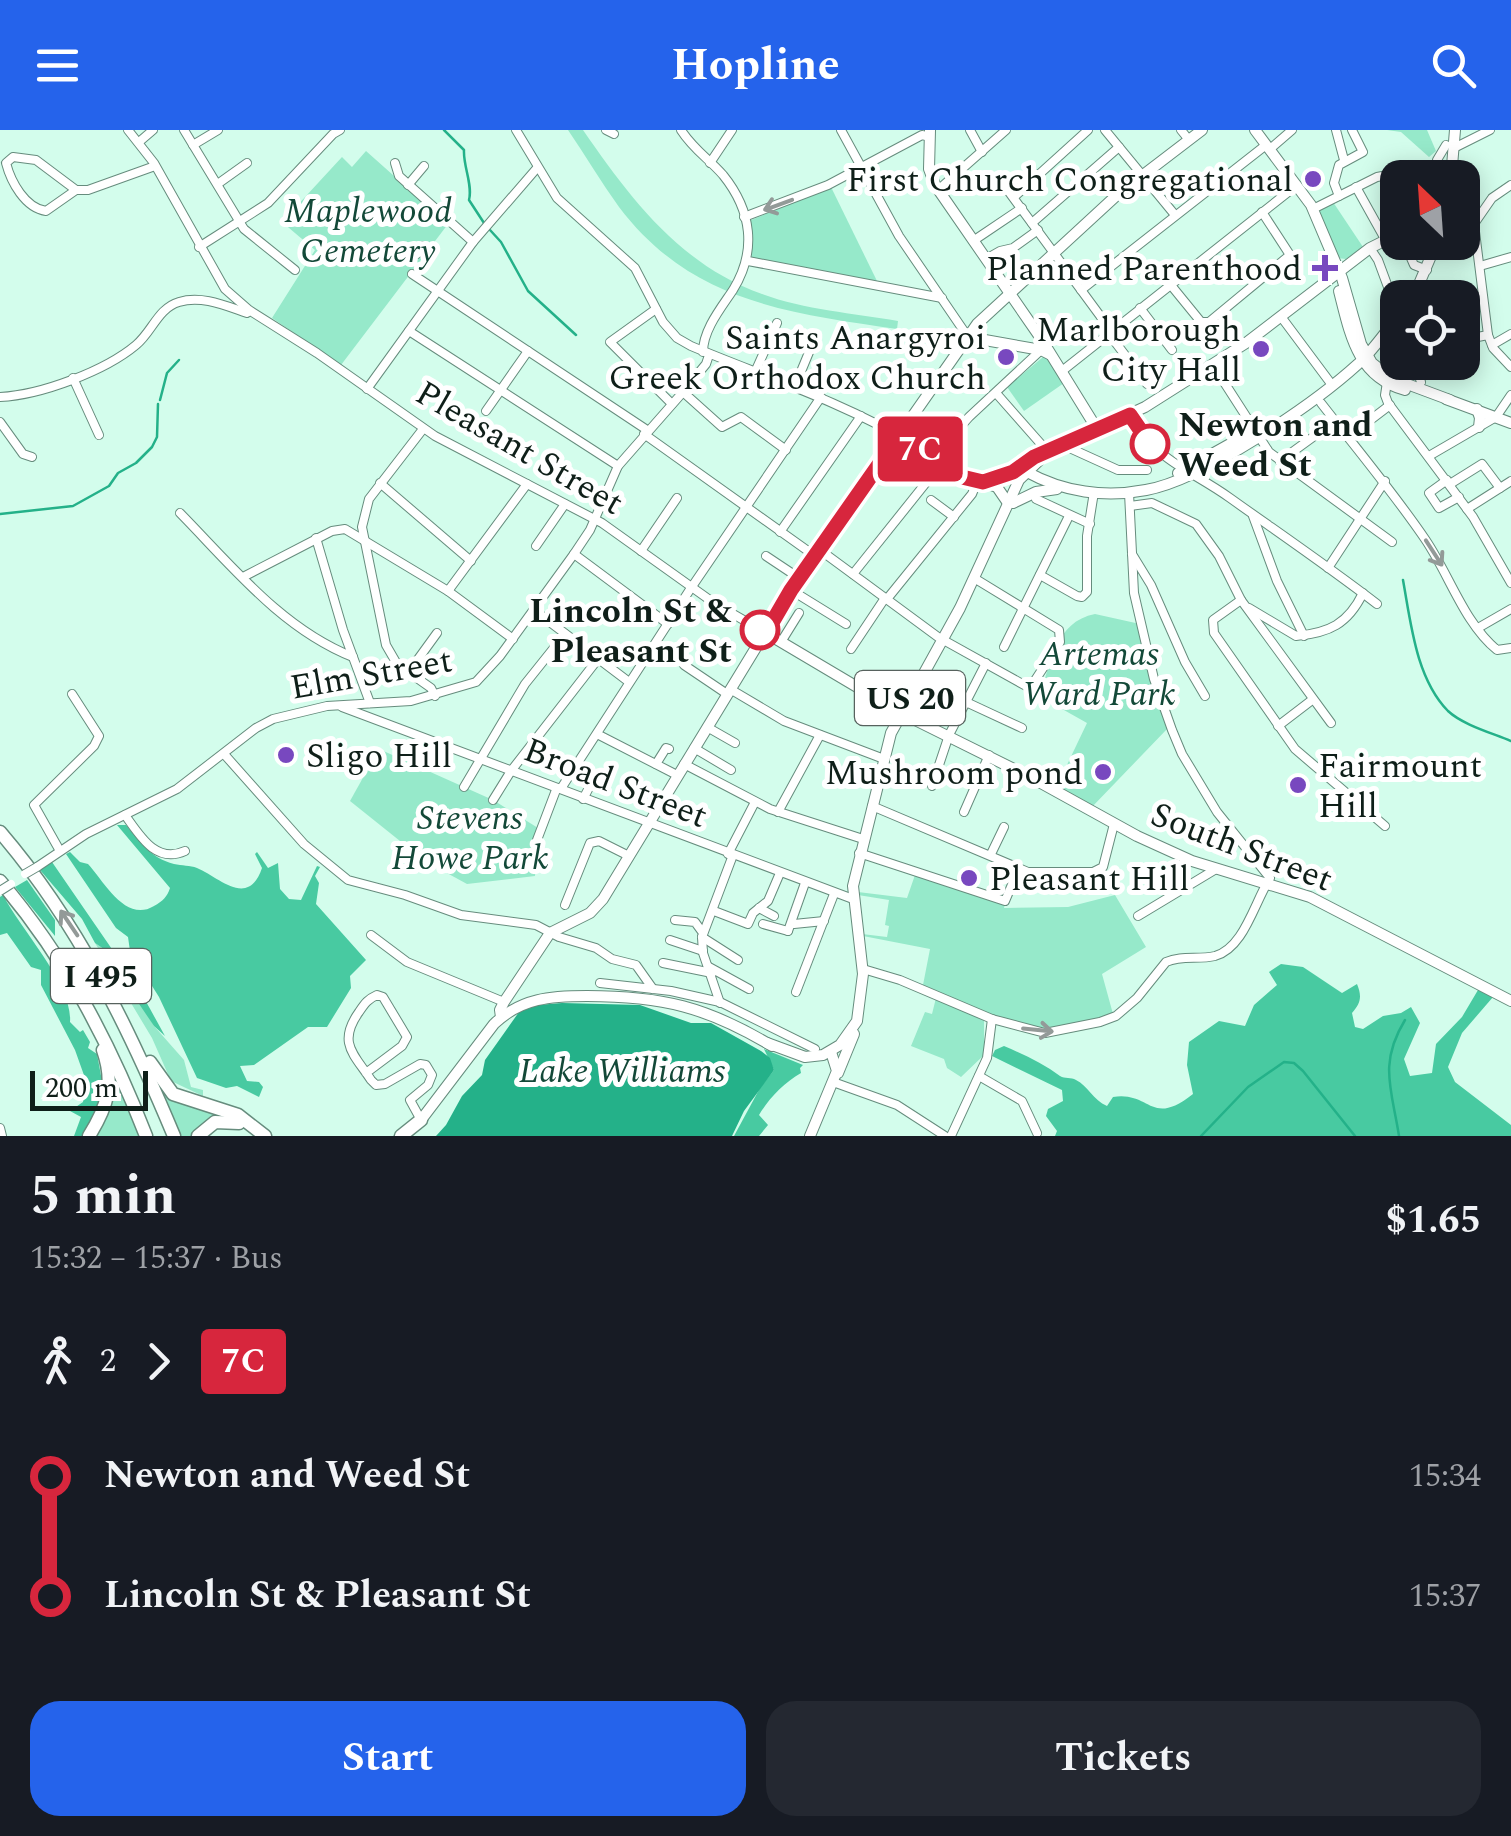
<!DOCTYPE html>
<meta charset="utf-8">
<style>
body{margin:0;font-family:Spectral,serif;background:#242831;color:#f1f3f6;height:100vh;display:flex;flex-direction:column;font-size:38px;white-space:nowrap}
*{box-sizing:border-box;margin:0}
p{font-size:32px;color:#9ea1a6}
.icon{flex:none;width:55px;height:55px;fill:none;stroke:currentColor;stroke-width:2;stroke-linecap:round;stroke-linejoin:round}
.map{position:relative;height:1006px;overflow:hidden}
.details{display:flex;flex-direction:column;background:#171b24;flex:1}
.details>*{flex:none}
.badge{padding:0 20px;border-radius:8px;font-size:35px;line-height:65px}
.needle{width:65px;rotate:335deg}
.tools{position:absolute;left:1380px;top:30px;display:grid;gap:20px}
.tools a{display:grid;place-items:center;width:100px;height:100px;border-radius:20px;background:#171b24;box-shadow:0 5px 25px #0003;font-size:50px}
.scale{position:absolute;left:30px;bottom:25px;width:118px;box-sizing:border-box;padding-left:10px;border:5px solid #0f1f19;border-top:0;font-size:28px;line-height:35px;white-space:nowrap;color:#0f1f19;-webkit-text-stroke:8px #fff;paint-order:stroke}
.map>.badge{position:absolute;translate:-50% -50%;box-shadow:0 0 0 5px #fff}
.legs{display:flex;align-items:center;gap:15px;height:110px;padding:0 30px;font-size:32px}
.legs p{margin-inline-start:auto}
.headline{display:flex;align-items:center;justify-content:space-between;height:170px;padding:0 30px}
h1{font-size:55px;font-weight:700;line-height:75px}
.cta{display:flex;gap:20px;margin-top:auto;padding:20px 30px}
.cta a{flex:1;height:115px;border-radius:30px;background:#2563eb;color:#fff;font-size:40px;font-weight:700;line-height:115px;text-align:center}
.cta a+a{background:#242831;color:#f1f3f6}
ul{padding:0 30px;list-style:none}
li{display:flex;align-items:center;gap:35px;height:120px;font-size:38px}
li i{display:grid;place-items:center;width:15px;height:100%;margin:0 12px;background:currentColor}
li i::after{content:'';width:25px;height:25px;margin:-12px;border:8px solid;border-radius:50%;background:#171b24}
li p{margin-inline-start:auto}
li:first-child i{background:linear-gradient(#0000 50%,currentColor 0)}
li:last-child i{background:linear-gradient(currentColor 50%,#0000 0)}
header{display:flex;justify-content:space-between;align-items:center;height:130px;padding:0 30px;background:#2563eb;color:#fff;font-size:45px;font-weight:700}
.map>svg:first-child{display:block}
.green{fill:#96e9ca}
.forest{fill:#48caa1}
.water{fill:#24b189}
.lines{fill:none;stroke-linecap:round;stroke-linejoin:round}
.stream{stroke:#24b189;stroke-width:2.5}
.minor-casing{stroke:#668c7d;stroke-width:10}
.major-casing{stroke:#668c7d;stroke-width:12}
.highway-casing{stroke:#668c7d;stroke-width:15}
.minor{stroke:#fff;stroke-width:8}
.major{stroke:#fff;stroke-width:10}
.highway{stroke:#fff;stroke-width:12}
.minor-bridge-casing{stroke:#668c7d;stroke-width:10;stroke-linecap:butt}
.minor-bridge{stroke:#fff;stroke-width:8}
.oneway{stroke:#939a98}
.line-1-casing{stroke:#fff;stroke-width:22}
.line-1{stroke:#d7263d;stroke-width:15}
.poi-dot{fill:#7848bf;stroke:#fff;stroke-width:4}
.stop-1-dot{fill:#fff;stroke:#d7263d;stroke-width:5}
.labels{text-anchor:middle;stroke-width:10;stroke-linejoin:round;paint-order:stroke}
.shield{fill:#fff;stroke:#57625e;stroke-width:2.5}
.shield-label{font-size:32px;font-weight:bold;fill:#0f1f19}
.poi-label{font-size:35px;fill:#0f1f19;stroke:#fff;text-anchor:end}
.park-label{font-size:35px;font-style:italic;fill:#134938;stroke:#fff}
.stop-label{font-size:35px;font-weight:bold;fill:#0f1f19;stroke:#fff;text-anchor:start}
.street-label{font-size:35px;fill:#0f1f19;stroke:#fff}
</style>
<header><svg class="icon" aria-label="menu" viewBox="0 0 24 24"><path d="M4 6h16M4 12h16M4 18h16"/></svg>Hopline<svg class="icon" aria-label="search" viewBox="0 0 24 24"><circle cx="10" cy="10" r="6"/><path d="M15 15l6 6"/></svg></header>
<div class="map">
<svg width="1511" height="1006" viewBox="0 0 1511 1006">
<rect width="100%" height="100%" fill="#d3fdec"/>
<!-- green -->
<g class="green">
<path d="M568,0H583C630,68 680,135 762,164C805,180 853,183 898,191L897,199C788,183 691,172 619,77C601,52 585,25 568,0Z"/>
<polygon points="1387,0 1427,0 1436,21 1429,27 1401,2"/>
<polygon points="366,21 448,94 341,235 272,188 315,120 282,92 342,27 352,37"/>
<polygon points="831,57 877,151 752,128 749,91"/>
<polygon points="1333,72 1363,117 1346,129 1337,128 1319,80"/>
<polygon points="1043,227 1049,229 1064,253 1024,281 1007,257"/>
<path d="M1095,484L1140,494L1168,598L1091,678L1056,658L1087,593L1039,566C1052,532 1055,492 1095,484Z"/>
<polygon points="379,619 493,670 538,698 535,746 467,754 425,731 350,671"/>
<polygon points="915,745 1005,774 1004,778 1068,777 1115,765 1146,817 1102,844 1113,884 1108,887 1043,899 997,888 923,855 930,819 863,806 862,804 887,807 889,796 885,795 889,770 858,765 858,762 907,768"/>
<polygon points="95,813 111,824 154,896 184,930 191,957 203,960 203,966 171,951 152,908"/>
<polygon points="936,868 984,890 984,925 961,947 947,938 944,929 911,916 925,882 932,884"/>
<polygon points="112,938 140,1006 91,1006"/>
<polygon points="161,955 235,987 194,1006 179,1006 159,959"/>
</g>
<!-- forest -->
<g class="forest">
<path d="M117,695H126C141,713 151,728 174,734C182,736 190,735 197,738C219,747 248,779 262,738L255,724L257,722L268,738L278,733L280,759L289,769L301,770L317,736L320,737L315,746L319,753L316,774L366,830L350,846L351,858L327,897H308L254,935L240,936L247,951L259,952L263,957L259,967L237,956L226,958L197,948L159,867L130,821L128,807L116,798L66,724L70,722L80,732L88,734C105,753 126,793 154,776C163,771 167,767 170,758Z"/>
<polygon points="52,732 138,857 165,906 154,896 131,862 111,824 95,813 82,789 40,740"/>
<polygon points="27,750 55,790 55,806 15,757"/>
<path d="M3,765C21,800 73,855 70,892L80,902L83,900L90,912L88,918L97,924L104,962L84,1006H74L81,987L70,981L83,972L85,948L75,920L41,855V840L31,837L7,803L0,805V767Z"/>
<path d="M1281,834L1303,837L1342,863L1357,854C1362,866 1361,873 1352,883L1355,897L1363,899L1383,886L1401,883L1411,877L1420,893L1404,929L1410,946L1432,943L1436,914L1462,887L1478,860L1493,867L1462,903L1448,937L1455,952L1511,995V1006H1055L1057,1001L1046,986L1048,979L1063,971L1062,960L992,926L995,920L1004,916C1025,925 1044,934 1060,946C1065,949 1071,947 1076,950C1088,956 1093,970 1107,976L1113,967C1151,961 1150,998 1193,964L1187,935L1189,912L1219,891L1245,896L1254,875L1277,855L1269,842Z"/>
<path d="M764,919L803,935L800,938L801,943C784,953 769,968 759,985L768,995L759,1006H734L760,958L774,940Z"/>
</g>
<!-- water -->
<polygon class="water" points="562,873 640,875 691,893 711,893 761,921 770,928 774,940 744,981 732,1006 436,1006 446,995 462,966 482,945 485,930 519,882 538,875"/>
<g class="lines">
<!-- stream -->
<g class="stream">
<path d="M444,0L464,20C463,36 473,55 469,70L484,93"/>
<polyline points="490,100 501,112 528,161 576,205"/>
<polyline points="160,270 167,243 179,230"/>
<polyline points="0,384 73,376 109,356 118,343 136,333 152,317 157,307 158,274"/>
<path d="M1403,450C1411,494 1416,548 1448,581C1463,595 1492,603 1511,611"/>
<polyline points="1201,1006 1248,957 1284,932 1294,933 1303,941 1355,1006"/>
<path d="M1399,1006C1392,960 1378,934 1405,890"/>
</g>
<!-- minor casing -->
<g class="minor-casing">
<g id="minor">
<polyline points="128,0 154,33 225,159 249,180 317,223 435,306 602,393 714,473 766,503"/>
<polyline points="184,0 244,99 295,140"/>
<path d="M516,0L557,68L635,138L663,192L677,208L691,216C765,247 841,271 911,313C931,325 953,350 978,352C1003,354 1025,330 1048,322L996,263"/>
<polyline points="606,0 614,4"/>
<path d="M681,0C693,19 709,29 723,45C752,81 757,121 733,160C721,178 703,200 703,222"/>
<polyline points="841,0 899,106 968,207"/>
<polyline points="970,0 982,22"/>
<polyline points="1105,0 1175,85"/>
<polyline points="1181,0 1189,10"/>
<polyline points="1336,0 1344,30"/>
<polyline points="139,12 153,0"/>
<polyline points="193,15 218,0"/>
<polyline points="1454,18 1490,0"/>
<polyline points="1270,19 1292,0"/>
<polyline points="395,33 399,46 473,112"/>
<polyline points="710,33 732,0"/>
<polyline points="998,47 1112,202"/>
<polyline points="1437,48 1437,30 1446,15"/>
<polyline points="219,53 247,33"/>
<polyline points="408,55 424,36"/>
<polyline points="1511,55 1492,68 1474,94 1488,205 1493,218 1511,237"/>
<polyline points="1356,57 1385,109"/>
<path d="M76,60L46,81C25,78 11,52 6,33L13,27L36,30L76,60H88L155,36"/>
<polyline points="938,60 1006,0"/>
<polyline points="1339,66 1334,53 1339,35 1363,22 1352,0"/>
<polyline points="1014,67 1088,0"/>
<polyline points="1313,79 1377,47 1436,36"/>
<polyline points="744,87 828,55 922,5 930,7"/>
<polyline points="1032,93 1119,17"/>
<polyline points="973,111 1022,78"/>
<polyline points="1404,112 1414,135 1427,140"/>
<polyline points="199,117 268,73 333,4 340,0"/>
<polyline points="1370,118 1378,130 1398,184"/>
<polyline points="417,124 423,116"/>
<polyline points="986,129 1000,121 1013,118 1038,100"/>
<polyline points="748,131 942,168"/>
<polyline points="1480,136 1511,127"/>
<polyline points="412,144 647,300"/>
<polyline points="1170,154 1201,192 1209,192 1290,125 1262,82"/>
<polyline points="1081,160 1266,15"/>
<polyline points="1140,178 1172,220"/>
<polyline points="656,179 610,212 672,274"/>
<polyline points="1282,188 1332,255"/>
<polyline points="409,201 618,336"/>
<polyline points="1109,204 1147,254"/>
<polyline points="1462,210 1488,205"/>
<polyline points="1492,215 1511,204"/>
<polyline points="1414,232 1421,252"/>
<polyline points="1213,235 1269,322 1392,412"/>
<polyline points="756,240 777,193"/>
<polyline points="1062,241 1297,55"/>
<polyline points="73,248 99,305"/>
<polyline points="1387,252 1385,265 1388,273 1473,387 1511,453"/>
<polyline points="795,256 812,215"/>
<polyline points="367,259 473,112 537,38"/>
<polyline points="683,262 722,297 741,287 786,320"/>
<path d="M0,267C41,265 105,241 136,215C152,202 158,178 179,172C202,165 226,176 247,183"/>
<path d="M1321,273C1356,318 1393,362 1425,409C1449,444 1464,493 1497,520L1511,518"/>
<polyline points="486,281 528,221"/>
<path d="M1130,285C1158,333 1188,338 1230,368C1279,403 1329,437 1377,474"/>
<polyline points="0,292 23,324 32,327"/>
<polyline points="423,299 369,369 362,397 386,515 397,534 431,558 435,566"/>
<polyline points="644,304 815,426"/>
<polyline points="1348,307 1390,275"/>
<polyline points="1063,315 1118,340 1147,340"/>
<polyline points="1429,326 1496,287 1511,265"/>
<polyline points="933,328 969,287 1041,220"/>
<polyline points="1280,331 1313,307"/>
<polyline points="1447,350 1429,363 1439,378 1459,367"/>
<polyline points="380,353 471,431"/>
<polyline points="1450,354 1482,334 1500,358"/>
<polyline points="1036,369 1090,394"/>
<polyline points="931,370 954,387"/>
<polyline points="1130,376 1152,373 1196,394 1219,426 1241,470 1331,593"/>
<polyline points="1467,379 1511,351"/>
<path d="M180,383C232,436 282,499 353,527"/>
<polyline points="1253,386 1277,451 1304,506"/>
<polyline points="780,402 861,286"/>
<polyline points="316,408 343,500 370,573"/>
<polyline points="536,416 565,374"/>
<polyline points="820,420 938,507 1026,556 1032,555 1060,512 1059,500 974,448"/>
<polyline points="641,421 677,368"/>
<polyline points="574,424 668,494"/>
<polyline points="1132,424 1151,455 1185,532 1205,566"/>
<polyline points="766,426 799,448"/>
<polyline points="1328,438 1385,351"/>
<polyline points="853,444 941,334"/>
<polyline points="1040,445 1077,466 1082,467 1087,462 1087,406 1094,362"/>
<polyline points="243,447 332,401 345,399 448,461 513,509"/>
<polyline points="791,460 846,494"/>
<polyline points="448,461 527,354"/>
<polyline points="887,469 972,364 977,352"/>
<polyline points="1241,470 1213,490 1214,503 1295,619 1385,696"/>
<path d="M1249,478L1296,506C1329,503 1348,494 1363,463"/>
<polyline points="534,480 629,552"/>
<polyline points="1478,498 1511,479"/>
<polyline points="781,512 799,483"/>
<polyline points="1004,517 1069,386"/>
<polyline points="851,519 885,468"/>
<polyline points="684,535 727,564"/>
<polyline points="408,543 437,503"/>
<polyline points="730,559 784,591 884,629"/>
<polyline points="966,572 1022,598"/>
<polyline points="342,577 853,769"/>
<polyline points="1278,596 1312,570"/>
<polyline points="707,597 735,613"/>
<polyline points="597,604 677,645"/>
<polyline points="694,618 731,640"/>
<polyline points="224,624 304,714 348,750 405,765 461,785 536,795 559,807 596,818 612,829 636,835 653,859"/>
<polyline points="656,634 666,618 669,619"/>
<polyline points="684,634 770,679 863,709"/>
<polyline points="932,656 949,605 986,533"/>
<polyline points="464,657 525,554 565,504"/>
<polyline points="583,669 591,654"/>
<polyline points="493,670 511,641 598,529"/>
<polyline points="872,676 1028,742 1093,742 1103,737 1114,694"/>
<polyline points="778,682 820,605"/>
<polyline points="964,682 989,625"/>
<path d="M125,685C140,706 156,734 185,721"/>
<polyline points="537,710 556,660 562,657 689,461 821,267"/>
<polyline points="60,721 34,675 94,616 99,606 72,564"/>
<polyline points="859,723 1005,771 1019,738"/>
<polyline points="728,724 755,672"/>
<polyline points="991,724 1004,697"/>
<polyline points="37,737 86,704 177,659 256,598 273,589 327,576 411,571 476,552 500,526 574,424 590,400 618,336 683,262 706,234 709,225"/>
<polyline points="565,775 590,713 599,711 629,726"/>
<polyline points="759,778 774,786"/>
<polyline points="714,781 748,794 753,783 768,771 780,743"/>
<polyline points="1138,786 1216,739"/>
<polyline points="675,790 695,792 703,803"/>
<polyline points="763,794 788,801"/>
<polyline points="794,794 824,791"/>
<polyline points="788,801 805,753"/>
<polyline points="371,805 407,832 504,872"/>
<polyline points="702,807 738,830"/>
<polyline points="670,810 703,821"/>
<polyline points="663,833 712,843"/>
<polyline points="709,837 749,859"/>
<path d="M863,839L900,850L992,889L1045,903L1100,892L1116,886L1137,868L1166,832C1182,825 1198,830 1215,826C1244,818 1254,773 1270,748L1217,682L1182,624L1172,600L1154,549L1134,463L1129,363"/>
<polyline points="600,853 671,861 720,872 815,919"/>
<polyline points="796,862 834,764"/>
<polyline points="720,873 703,823 702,807 733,725"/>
<path d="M366,943L402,916L407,907L383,867L377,865C368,869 365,873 359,882C337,913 354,924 371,950L376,955L385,954L420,934L426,935L432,945L428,955L410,970L421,990"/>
<polyline points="979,946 1022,971 1037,1003"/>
<polyline points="833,952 897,975 945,1006"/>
<polyline points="0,998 2,1006"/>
<polyline points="951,1006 987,928 992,889"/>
</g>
</g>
<!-- major casing -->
<g class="major-casing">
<g id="major">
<polyline points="930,0 929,39 935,55 1042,210 1097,299"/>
<polyline points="1255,0 1311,75 1342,148 1361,214 1372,233 1391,248 1450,270"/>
<polyline points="1451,48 1455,0"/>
<path d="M1339,161C1350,204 1357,247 1405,260"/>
<polyline points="1413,168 1437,112"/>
<polyline points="968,207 1041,220 1049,224"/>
<polyline points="1446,269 1511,293"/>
<polyline points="1477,279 1480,288 1479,297"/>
<path d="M1027,342C1063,362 1105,368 1146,360C1203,350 1314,274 1358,234C1372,222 1385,202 1398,187"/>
<polyline points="1178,343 1246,305"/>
<polyline points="983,352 997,357 1008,373"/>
<polyline points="1013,373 1036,362 1057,359"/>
<polyline points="766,503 901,583 1032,648 1137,706 1192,731 1310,767 1511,871"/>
<polyline points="501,887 500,880 504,872 550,803 590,783 603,769 791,460 977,194 1117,65 1202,0"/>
<polyline points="767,913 805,927 823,925 840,915 857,891 863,844 853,756 891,603 960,478 1019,350 1048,322 1145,277 1246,213 1370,118 1398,104"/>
<polyline points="838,943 854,904"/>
<path d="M421,990L494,894C521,868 551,866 587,866C662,866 707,877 772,916"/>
<polyline points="810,1006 837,941 831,922"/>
</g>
</g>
<!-- highway casing -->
<g class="highway-casing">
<g id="highway">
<path d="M0,702C78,793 128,896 174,1006"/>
<path d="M0,751C65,827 110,913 146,1006"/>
<polyline points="150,932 173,964 238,985 265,1006"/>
<path d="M89,1006C107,977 115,954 103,920"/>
<polyline points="198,1006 215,992 239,993"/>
<polyline points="401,1006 421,990"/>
</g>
</g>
<!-- minor -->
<use href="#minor" class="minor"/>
<!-- major -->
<use href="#major" class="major"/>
<!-- highway -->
<use href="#highway" class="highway"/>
<!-- minor-bridge casing -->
<g class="minor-bridge-casing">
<g id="minor-bridge">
<polyline points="25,744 37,737"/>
<polyline points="0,761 11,754"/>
</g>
</g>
<!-- minor-bridge -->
<use href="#minor-bridge" class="minor-bridge"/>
</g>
<!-- one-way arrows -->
<defs><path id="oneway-shaft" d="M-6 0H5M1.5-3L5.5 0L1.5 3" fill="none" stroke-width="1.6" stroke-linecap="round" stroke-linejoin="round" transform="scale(2.5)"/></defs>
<g class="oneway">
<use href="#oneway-shaft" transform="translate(778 75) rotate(160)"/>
<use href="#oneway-shaft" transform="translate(1434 423) rotate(57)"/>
<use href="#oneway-shaft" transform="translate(69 793) rotate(-124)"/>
<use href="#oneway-shaft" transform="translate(1038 900) rotate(6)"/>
</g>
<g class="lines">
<!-- line-1 casing -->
<g class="line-1-casing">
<polyline id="line-1" points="760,500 766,503 791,460 899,306 962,347 983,352 1013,342 1034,327 1130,285 1150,314"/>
</g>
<!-- line-1 -->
<use href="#line-1" class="line-1"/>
</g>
<!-- markers -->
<g class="poi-dot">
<circle cx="1313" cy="49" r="10"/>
<path d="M1320 123h10v10h10v10h-10v10h-10v-10h-10v-10h10z"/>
<circle cx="1261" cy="219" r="10"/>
<circle cx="1006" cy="227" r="10"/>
<circle cx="286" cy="625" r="10"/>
<circle cx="1103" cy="642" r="10"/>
<circle cx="1298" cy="655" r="10"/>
<circle cx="969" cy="748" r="10"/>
</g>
<g class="stop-1-dot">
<circle cx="1150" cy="314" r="18"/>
<circle cx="760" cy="500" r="18"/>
</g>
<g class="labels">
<!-- shield labels -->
<g class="shield">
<rect x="855" y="541" width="110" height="54" rx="8"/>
<rect x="51" y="819" width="100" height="54" rx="8"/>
</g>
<g class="shield-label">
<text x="910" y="579">US 20</text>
<text x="101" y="857">I 495</text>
</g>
<!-- poi labels -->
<g class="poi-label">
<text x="1293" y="61">First Church Congregational</text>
<text x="1302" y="150">Planned Parenthood</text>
<text x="1241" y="211">Marlborough<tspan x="1241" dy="40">City Hall</tspan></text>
<text x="986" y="219">Saints Anargyroi<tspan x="986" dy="40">Greek Orthodox Church</tspan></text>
<text x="306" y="637" text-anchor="start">Sligo Hill</text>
<text x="1318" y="647" text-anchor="start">Fairmount<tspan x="1318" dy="40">Hill</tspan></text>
<text x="1083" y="654">Mushroom pond</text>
<text x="989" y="760" text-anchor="start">Pleasant Hill</text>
</g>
<!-- park labels -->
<g class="park-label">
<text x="368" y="92">Maplewood<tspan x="368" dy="40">Cemetery</tspan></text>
<text x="1099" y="535">Artemas<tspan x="1099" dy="40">Ward Park</tspan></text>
<text x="470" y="699">Stevens<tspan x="470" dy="40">Howe Park</tspan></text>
<text x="622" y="952">Lake Williams</text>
</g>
<!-- stop labels -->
<g class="stop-label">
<text x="1178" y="306">Newton and<tspan x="1178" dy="40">Weed St</tspan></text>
<text x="732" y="492" text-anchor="end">Lincoln St &amp;<tspan x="732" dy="40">Pleasant St</tspan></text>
</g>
<!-- street labels -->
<g class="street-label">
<text transform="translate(520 317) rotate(30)" y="12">Pleasant Street</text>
<text transform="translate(371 543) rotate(-10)" y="12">Elm Street</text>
<text transform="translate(616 652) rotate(21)" y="12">Broad Street</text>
<text transform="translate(1242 716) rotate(21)" y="12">South Street</text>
</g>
</g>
</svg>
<div class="tools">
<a><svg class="needle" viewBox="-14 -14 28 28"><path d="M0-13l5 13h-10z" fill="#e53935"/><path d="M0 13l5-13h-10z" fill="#9ea1a6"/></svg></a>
<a><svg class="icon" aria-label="locate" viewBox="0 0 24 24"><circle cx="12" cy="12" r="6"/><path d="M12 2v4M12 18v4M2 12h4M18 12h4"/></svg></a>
</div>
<div class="scale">200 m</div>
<b class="badge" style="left:920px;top:319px;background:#d7263d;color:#fff">7C</b>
</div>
<section class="details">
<div class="headline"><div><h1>5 min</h1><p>15:32 – 15:37 · Bus</p></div><b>$1.65</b></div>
<div class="legs"><svg class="icon" aria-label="walk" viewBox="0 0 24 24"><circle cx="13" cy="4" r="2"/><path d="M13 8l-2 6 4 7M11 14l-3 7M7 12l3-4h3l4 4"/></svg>2<svg class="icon" aria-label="forward" viewBox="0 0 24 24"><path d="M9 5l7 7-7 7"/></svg><b class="badge" style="background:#d7263d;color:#fff">7C</b></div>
<ul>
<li><i style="color:#d7263d"></i><b>Newton and Weed St</b><p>15:34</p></li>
<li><i style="color:#d7263d"></i><b>Lincoln St &amp; Pleasant St</b><p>15:37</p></li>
</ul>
<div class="cta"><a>Start</a><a>Tickets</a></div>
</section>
